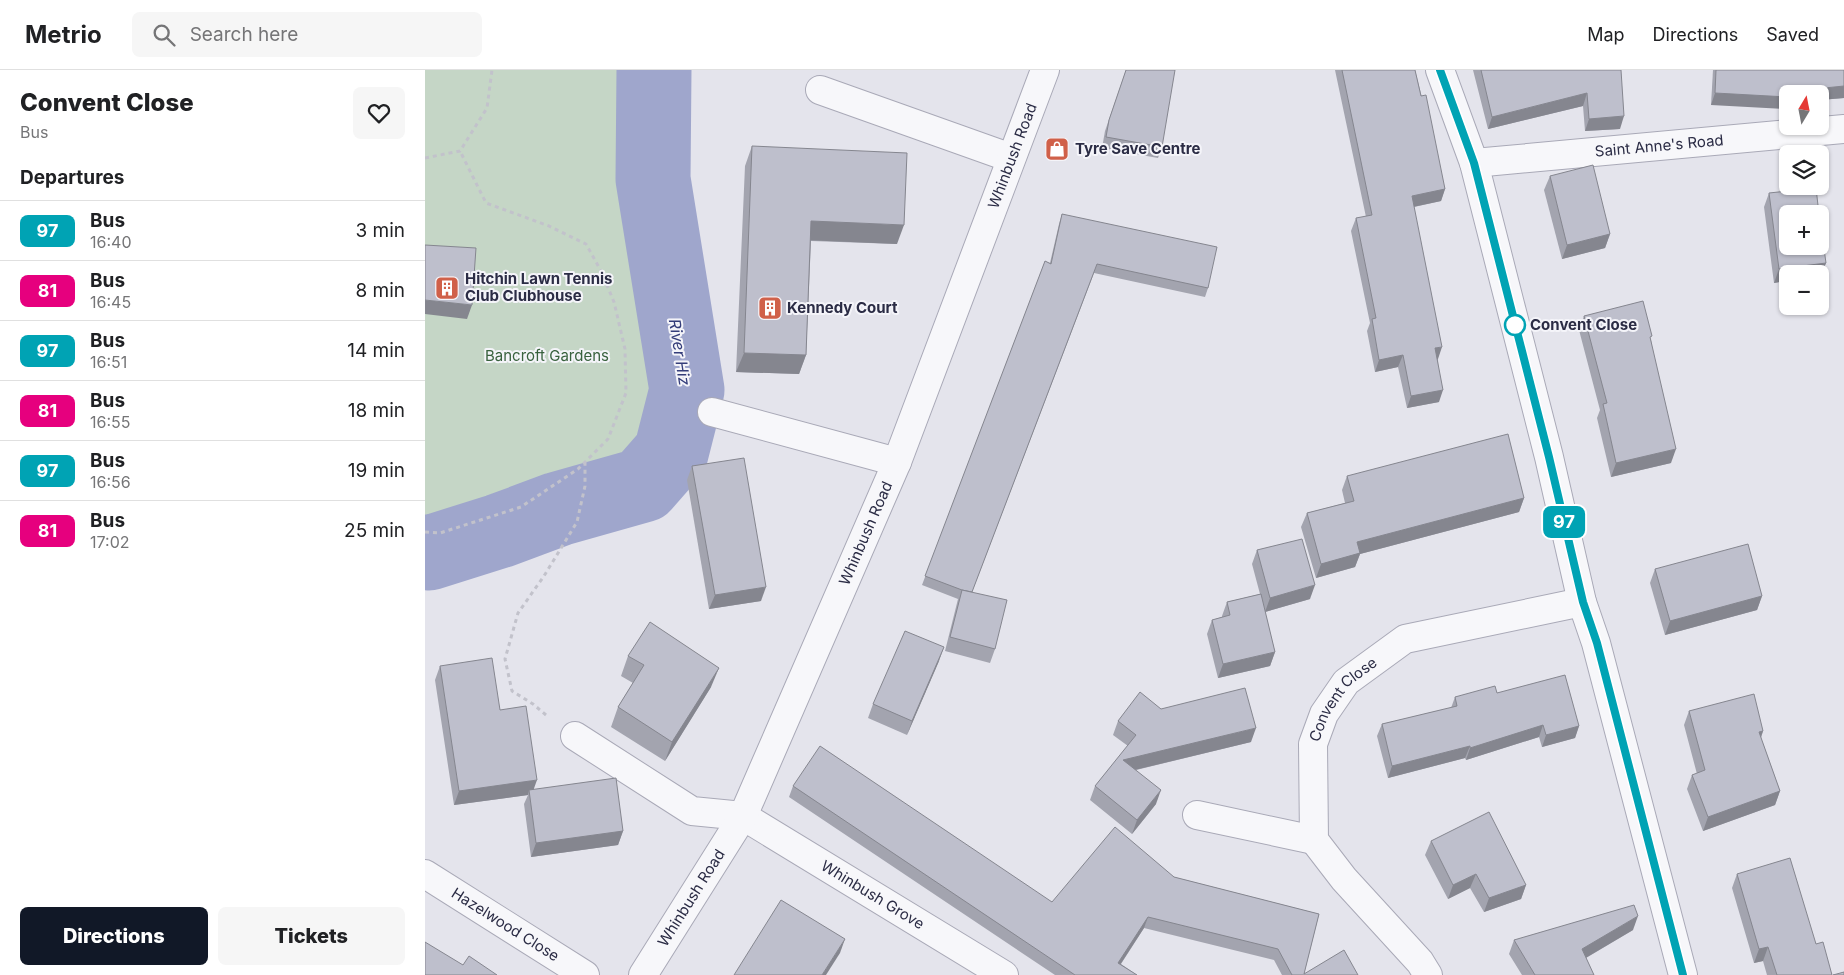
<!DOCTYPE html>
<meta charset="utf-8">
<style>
body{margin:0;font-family:Inter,sans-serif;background:#f6f6f6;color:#202124;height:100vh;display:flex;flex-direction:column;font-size:19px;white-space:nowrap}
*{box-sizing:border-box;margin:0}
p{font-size:16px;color:#757577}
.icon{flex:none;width:28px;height:28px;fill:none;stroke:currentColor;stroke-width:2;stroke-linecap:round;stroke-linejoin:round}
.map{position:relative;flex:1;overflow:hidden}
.sheet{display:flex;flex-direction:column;background:#fff;width:425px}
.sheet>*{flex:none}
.badge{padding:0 10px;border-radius:8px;font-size:18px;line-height:32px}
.needle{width:32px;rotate:10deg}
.fabs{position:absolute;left:1354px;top:15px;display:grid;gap:10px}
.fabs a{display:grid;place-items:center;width:50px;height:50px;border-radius:8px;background:#fff;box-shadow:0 1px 4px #0004;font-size:25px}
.map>.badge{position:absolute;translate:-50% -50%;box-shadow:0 0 0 2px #fff}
h2{padding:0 20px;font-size:19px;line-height:45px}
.round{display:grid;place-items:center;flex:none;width:52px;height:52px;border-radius:8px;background:#f6f6f6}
.headline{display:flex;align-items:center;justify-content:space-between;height:85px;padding:0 20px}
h1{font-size:24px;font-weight:800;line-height:38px}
.primary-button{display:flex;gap:10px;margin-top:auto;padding:10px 20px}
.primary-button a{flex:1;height:58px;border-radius:8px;background:#111827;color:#fff;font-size:20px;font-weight:800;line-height:58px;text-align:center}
.primary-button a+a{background:#f6f6f6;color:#202124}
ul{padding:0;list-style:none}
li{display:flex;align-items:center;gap:15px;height:60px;padding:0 20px;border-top:1px solid #e0e0e0}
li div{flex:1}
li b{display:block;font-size:19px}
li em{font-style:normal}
li .badge{min-width:55px;font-weight:700;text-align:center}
header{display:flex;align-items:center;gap:30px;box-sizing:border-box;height:70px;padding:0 25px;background:#fff;border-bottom:1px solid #e0e0e0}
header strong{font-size:24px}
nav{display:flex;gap:28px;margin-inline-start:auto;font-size:18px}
.search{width:350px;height:45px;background:#f6f6f6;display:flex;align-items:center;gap:12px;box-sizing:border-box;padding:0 18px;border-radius:8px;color:#757577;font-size:19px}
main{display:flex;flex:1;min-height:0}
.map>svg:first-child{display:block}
.green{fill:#c5d6c6}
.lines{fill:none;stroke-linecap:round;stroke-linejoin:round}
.river{stroke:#9fa6cc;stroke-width:75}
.minor-casing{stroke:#a9a9b7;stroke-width:30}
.path{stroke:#c2c2cb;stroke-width:3;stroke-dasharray:4 4;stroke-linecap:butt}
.minor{stroke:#f7f7fa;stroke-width:28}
.wall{fill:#a3a4af}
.shaded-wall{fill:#85868f}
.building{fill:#bebfcc;stroke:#85868f}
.line-casing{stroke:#fff;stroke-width:11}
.line{stroke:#00a3b4;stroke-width:8}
.stop-dot{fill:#fff;stroke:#00a3b4;stroke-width:2.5}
.labels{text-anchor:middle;stroke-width:4;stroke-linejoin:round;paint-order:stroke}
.street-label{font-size:15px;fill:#2b2c45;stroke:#f4f4f9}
.poi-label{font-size:15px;font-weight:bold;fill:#2b2c45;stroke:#f4f4f9;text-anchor:start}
.stop-label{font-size:15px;font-weight:bold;fill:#2b2c45;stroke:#f4f4f9;text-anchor:start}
.park-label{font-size:15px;fill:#38613d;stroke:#f4f4f9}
.water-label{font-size:16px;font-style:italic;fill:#343d7a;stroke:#f4f4f9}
</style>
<header>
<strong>Metrio</strong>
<div class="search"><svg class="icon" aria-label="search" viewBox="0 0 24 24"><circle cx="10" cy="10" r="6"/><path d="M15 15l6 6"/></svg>Search here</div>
<nav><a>Map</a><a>Directions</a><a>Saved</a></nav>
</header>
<main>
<section class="sheet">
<div class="headline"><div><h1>Convent Close</h1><p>Bus</p></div><a class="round"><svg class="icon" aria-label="heart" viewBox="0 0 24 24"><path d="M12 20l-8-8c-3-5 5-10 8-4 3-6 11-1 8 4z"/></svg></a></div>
<h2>Departures</h2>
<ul>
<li><span class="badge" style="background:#00a3b4;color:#fff">97</span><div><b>Bus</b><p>16:40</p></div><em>3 min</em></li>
<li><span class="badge" style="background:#e6007e;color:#fff">81</span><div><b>Bus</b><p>16:45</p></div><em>8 min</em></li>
<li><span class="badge" style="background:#00a3b4;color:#fff">97</span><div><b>Bus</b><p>16:51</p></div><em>14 min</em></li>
<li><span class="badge" style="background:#e6007e;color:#fff">81</span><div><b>Bus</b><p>16:55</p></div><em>18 min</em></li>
<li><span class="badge" style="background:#00a3b4;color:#fff">97</span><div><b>Bus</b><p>16:56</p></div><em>19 min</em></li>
<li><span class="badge" style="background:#e6007e;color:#fff">81</span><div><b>Bus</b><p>17:02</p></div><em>25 min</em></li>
</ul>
<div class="primary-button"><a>Directions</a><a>Tickets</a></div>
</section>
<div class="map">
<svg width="1419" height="905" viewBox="0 0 1419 905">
<rect width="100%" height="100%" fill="#e4e4ec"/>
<!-- green -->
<polygon class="green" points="0,0 206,0 208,113 253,311 214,396 127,409 68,437 15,454 0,452"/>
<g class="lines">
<!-- river -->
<polyline class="river" points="0,482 4,483 74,461 133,439 218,415 246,383 262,320 228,109 229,0"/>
<!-- minor casing -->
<g class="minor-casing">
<g id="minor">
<polyline points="1015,0 1049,93 1124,387 1157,532 1171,573 1258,905"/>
<polyline points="395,20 586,88"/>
<path id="s1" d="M1049,93L1419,59"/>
<polyline points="287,342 472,392"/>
<path id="s2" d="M150,666L267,741L318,746L579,905"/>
<polyline points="772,745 889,770"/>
<path id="s3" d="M0,804L160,905"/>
<path id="s4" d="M218,905L318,746L472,392L620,0"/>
<path id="s5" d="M1003,905L995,892L919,809L889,770L888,674L899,644L921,612L980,569L1157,532"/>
</g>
</g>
<!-- path -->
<g class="path">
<polyline points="0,88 35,81 62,38 67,0"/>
<polyline points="0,462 15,463 96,437 153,399 183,369 201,323 200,279 189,232 176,201 161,174 124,156 61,133 35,81"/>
<polyline points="121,645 108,634 87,621 80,589 93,543 119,506 152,452 160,416 160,393"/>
</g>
<!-- minor -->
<use href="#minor" class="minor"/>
</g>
<!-- wall -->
<g class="wall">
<polygon points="701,0 737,77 733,88 677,78 680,61"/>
<polygon points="910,0 990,0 1020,119 1016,131 989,137 1013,289 1014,332 982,338 973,297 950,302 942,261 945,253 926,161 931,148 941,147"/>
<polygon points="1048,0 1196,0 1195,59 1160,61 1158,36 1063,59"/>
<polygon points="1288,0 1419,0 1419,28 1395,30 1286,35"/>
<polygon points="327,76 472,174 386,171 381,285 374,304 311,302 320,96"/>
<polygon points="1125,106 1185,164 1180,178 1137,189 1119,120"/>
<polygon points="1344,123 1401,193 1395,207 1395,204 1349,213 1339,137"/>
<polygon points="637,144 783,218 780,227 669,203 547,522 570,579 565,593 520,581 533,529 497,515 620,191 625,193 634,154"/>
<polygon points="1159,246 1226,270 1246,393 1186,407 1172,348 1175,340 1154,260"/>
<polygon points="267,396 336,531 284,539 262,410"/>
<polygon points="922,406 1099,428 1094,442 935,484 930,497 891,508 876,457 882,443 920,433 917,420"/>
<polygon points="832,480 885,529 840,542 850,582 845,596 793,608 782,564 787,550 797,547 797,546 802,532 835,524 827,494"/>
<polygon points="1230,499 1337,526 1332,540 1240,565 1225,513"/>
<polygon points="203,586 286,617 240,691 186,657 193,637 208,613 196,606"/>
<polygon points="514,591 482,665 443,648 448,634"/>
<polygon points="15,596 75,640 109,720 198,761 193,775 106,787 99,734 103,725 29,735 10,610"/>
<polygon points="1072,623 1154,656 1150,668 1117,677 1114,667 1041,690 1040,688 963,708 952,666 957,654 1026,638 1030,627"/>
<polygon points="736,639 826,672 711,700 731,734 707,764 665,730 670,716 703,676 688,665 693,651"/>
<polygon points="1264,641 1338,661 1336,668 1355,721 1350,735 1278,761 1262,719 1267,705 1272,704 1259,655"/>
<polygon points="368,716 627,832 749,807 894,844 879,904 933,905 857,905 849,890 719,858 696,894 712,905 630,905 364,727"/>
<polygon points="1006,771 1101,815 1096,829 1059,842 1045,818 1023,829 1000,785"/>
<polygon points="1312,804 1391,874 1407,905 1342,905 1338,891 1329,893 1307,818"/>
<polygon points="1208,860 1161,888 1169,905 1097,905 1084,884 1089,870"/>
</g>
<!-- shaded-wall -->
<g class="shaded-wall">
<polygon points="1419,16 1419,28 1395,30 1395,24 1369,24 1370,21"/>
<polygon points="1162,23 1158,36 1063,59 1067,47"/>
<polygon points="1290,23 1362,27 1362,39 1286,35"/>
<polygon points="1199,46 1195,59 1160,61 1164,49"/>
<polygon points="1020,119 1016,131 983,138 987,126"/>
<polygon points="386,151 479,155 472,174 379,170"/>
<polygon points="1185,164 1180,178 1137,189 1142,175"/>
<polygon points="1401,193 1395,207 1395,204 1362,204 1362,211 1349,213 1354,199"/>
<polygon points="0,230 47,235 42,249 0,244"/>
<polygon points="1017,277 1013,289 1006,291 1010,278"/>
<polygon points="319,283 381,285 374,304 311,302"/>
<polygon points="978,285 973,297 950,302 954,290"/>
<polygon points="1018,320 1014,332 982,338 986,326"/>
<polygon points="1251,379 1246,393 1186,407 1191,393"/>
<polygon points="1099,428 1094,442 935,484 930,497 891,508 896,494 932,472"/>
<polygon points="890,515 885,529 840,542 845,528"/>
<polygon points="341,517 336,531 284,539 290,525"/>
<polygon points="1337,526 1332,540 1240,565 1245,551"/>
<polygon points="519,577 514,591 482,665 487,651"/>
<polygon points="850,582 845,596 793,608 798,594"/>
<polygon points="294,598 286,617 240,691 247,672"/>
<polygon points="1118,655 1114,667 1041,690 1045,678"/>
<polygon points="1154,656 1150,668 1117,677 1121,665"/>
<polygon points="831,658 826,672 693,704 698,690"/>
<polygon points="1338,661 1333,675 1334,662"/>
<polygon points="1045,676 1040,688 963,708 967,696"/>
<polygon points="112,710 107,724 104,720 103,725 29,735 34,721"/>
<polygon points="736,720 731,734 707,764 712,750"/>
<polygon points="1355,721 1350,735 1278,761 1283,747"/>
<polygon points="198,761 193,775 106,787 111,773"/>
<polygon points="1051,804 1045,818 1023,829 1028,815"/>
<polygon points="1101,815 1096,829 1059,842 1064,828"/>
<polygon points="1213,846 1208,860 1152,893 1157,879"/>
<polygon points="723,847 719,858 689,904 693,893"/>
<polygon points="420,869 415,883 401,905 397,905"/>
<polygon points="1343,877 1338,891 1329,893 1334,879"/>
</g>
<!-- building -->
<g class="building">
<polygon points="701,0 750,0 737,77 681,67 684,50"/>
<polygon points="917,0 990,0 996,26 1001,25 1020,119 987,126 1017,277 1010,278 1018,320 986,326 978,285 954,290 947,249 951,248 931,148 947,145"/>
<polygon points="1056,0 1196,0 1199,46 1164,49 1162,23 1067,47"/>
<polygon points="1291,0 1419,0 1419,16 1370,21 1370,24 1362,24 1362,27 1290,23"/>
<polygon points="327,76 482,83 479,155 386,151 381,285 319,283"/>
<polygon points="1168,95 1185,164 1142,175 1125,106"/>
<polygon points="1391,118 1394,144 1362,144 1362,176 1395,176 1395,150 1401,193 1354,199 1344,123"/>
<polygon points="637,144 792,177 783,218 672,194 547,522 537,520 500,506 620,191 626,194"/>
<polygon points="0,175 51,178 47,235 0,230"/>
<polygon points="1218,231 1227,266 1225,267 1251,379 1191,393 1178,334 1182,333 1159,246"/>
<polygon points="1083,364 1099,428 932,472 935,483 896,494 882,443 929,431 922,406"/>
<polygon points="319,388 341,517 290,525 267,396"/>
<polygon points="877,469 890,515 845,528 832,480"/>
<polygon points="1323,474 1337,526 1245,551 1230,499"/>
<polygon points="537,520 582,530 570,579 525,567"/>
<polygon points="836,524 850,582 798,594 787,550 805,545 802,532"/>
<polygon points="225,552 294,598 247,672 193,637 219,595 203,586"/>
<polygon points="480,561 519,577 487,651 448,634"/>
<polygon points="67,588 75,640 101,636 112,710 34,721 15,596"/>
<polygon points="1140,605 1154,656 1121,665 1118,655 1045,678 1045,676 967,696 957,654 1032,636 1030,627 1070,616 1072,623"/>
<polygon points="820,618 831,658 698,690 736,720 712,750 670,716 711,665 693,651 715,622 736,639"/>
<polygon points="1329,624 1338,661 1334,662 1355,721 1283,747 1267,705 1280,700 1264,641"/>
<polygon points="395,676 627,832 690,757 749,807 894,844 879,904 919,880 933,905 867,905 853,879 723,847 693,893 712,905 650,905 368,716"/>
<polygon points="191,708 198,761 111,773 104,720"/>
<polygon points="1064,742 1101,815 1064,828 1051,804 1028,815 1006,771"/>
<polygon points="1365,788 1391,874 1398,872 1407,905 1352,905 1343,877 1334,879 1312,804"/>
<polygon points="356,830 420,869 397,905 309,905"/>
<polygon points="1209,835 1213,846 1157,879 1169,905 1110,905 1089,870"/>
<polygon points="0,872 38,895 44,886 72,905 0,905"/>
<polygon points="1419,902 1419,905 1408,905"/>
</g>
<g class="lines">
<!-- line casing -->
<g class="line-casing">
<polyline id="line" points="1015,0 1049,93 1124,387 1158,532 1172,573 1258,905"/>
</g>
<!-- line -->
<use href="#line" class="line"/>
</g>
<!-- icons -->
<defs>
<g id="shop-square" transform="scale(1.25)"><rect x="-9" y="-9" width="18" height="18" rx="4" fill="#d06049" stroke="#f4f4f9"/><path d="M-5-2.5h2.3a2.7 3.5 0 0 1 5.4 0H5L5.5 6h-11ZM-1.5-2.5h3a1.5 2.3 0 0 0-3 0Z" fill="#fff"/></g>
<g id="building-square" transform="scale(1.25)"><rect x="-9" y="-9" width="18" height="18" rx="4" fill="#d06049" stroke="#f4f4f9"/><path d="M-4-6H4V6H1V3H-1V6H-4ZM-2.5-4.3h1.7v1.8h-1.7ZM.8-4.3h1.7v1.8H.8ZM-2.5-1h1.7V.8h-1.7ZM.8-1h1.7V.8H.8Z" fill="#fff"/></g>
</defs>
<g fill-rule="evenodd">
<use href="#shop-square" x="632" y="79"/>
<use href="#building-square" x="22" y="218"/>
<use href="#building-square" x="345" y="238"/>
</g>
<!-- markers -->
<circle class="stop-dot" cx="1090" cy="255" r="10"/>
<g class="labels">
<!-- street labels -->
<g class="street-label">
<text dy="5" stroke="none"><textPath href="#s1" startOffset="186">Saint Anne's Road</textPath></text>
<text dy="5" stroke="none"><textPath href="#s4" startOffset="901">Whinbush Road</textPath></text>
<text dy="5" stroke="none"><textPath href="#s4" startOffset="496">Whinbush Road</textPath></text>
<text dy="5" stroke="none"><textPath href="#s5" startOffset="328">Convent Close</textPath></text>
<text dy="5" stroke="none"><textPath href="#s2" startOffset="342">Whinbush Grove</textPath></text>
<text dy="5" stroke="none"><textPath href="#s4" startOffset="91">Whinbush Road</textPath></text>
<text dy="5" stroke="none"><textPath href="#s3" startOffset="95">Hazelwood Close</textPath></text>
</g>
<!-- poi labels -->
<g class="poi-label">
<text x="650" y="84">Tyre Save Centre</text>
<text x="40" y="214">Hitchin Lawn Tennis<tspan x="40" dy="17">Club Clubhouse</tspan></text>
<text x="362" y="243">Kennedy Court</text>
</g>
<!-- stop labels -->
<g class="stop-label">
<text x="1105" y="260">Convent Close</text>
</g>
<!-- park labels -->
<g class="park-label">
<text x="122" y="291">Bancroft Gardens</text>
</g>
<!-- water labels -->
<g class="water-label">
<text transform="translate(255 282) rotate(81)" y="6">River Hiz</text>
</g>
</g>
</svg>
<div class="fabs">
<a><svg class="needle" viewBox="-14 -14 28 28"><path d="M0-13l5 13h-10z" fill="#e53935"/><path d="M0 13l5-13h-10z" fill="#757577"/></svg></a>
<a><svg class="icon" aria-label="layers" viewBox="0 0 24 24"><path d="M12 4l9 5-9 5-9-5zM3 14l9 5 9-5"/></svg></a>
<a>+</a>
<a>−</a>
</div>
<b class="badge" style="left:1139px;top:452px;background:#00a3b4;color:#fff">97</b>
</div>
</main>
